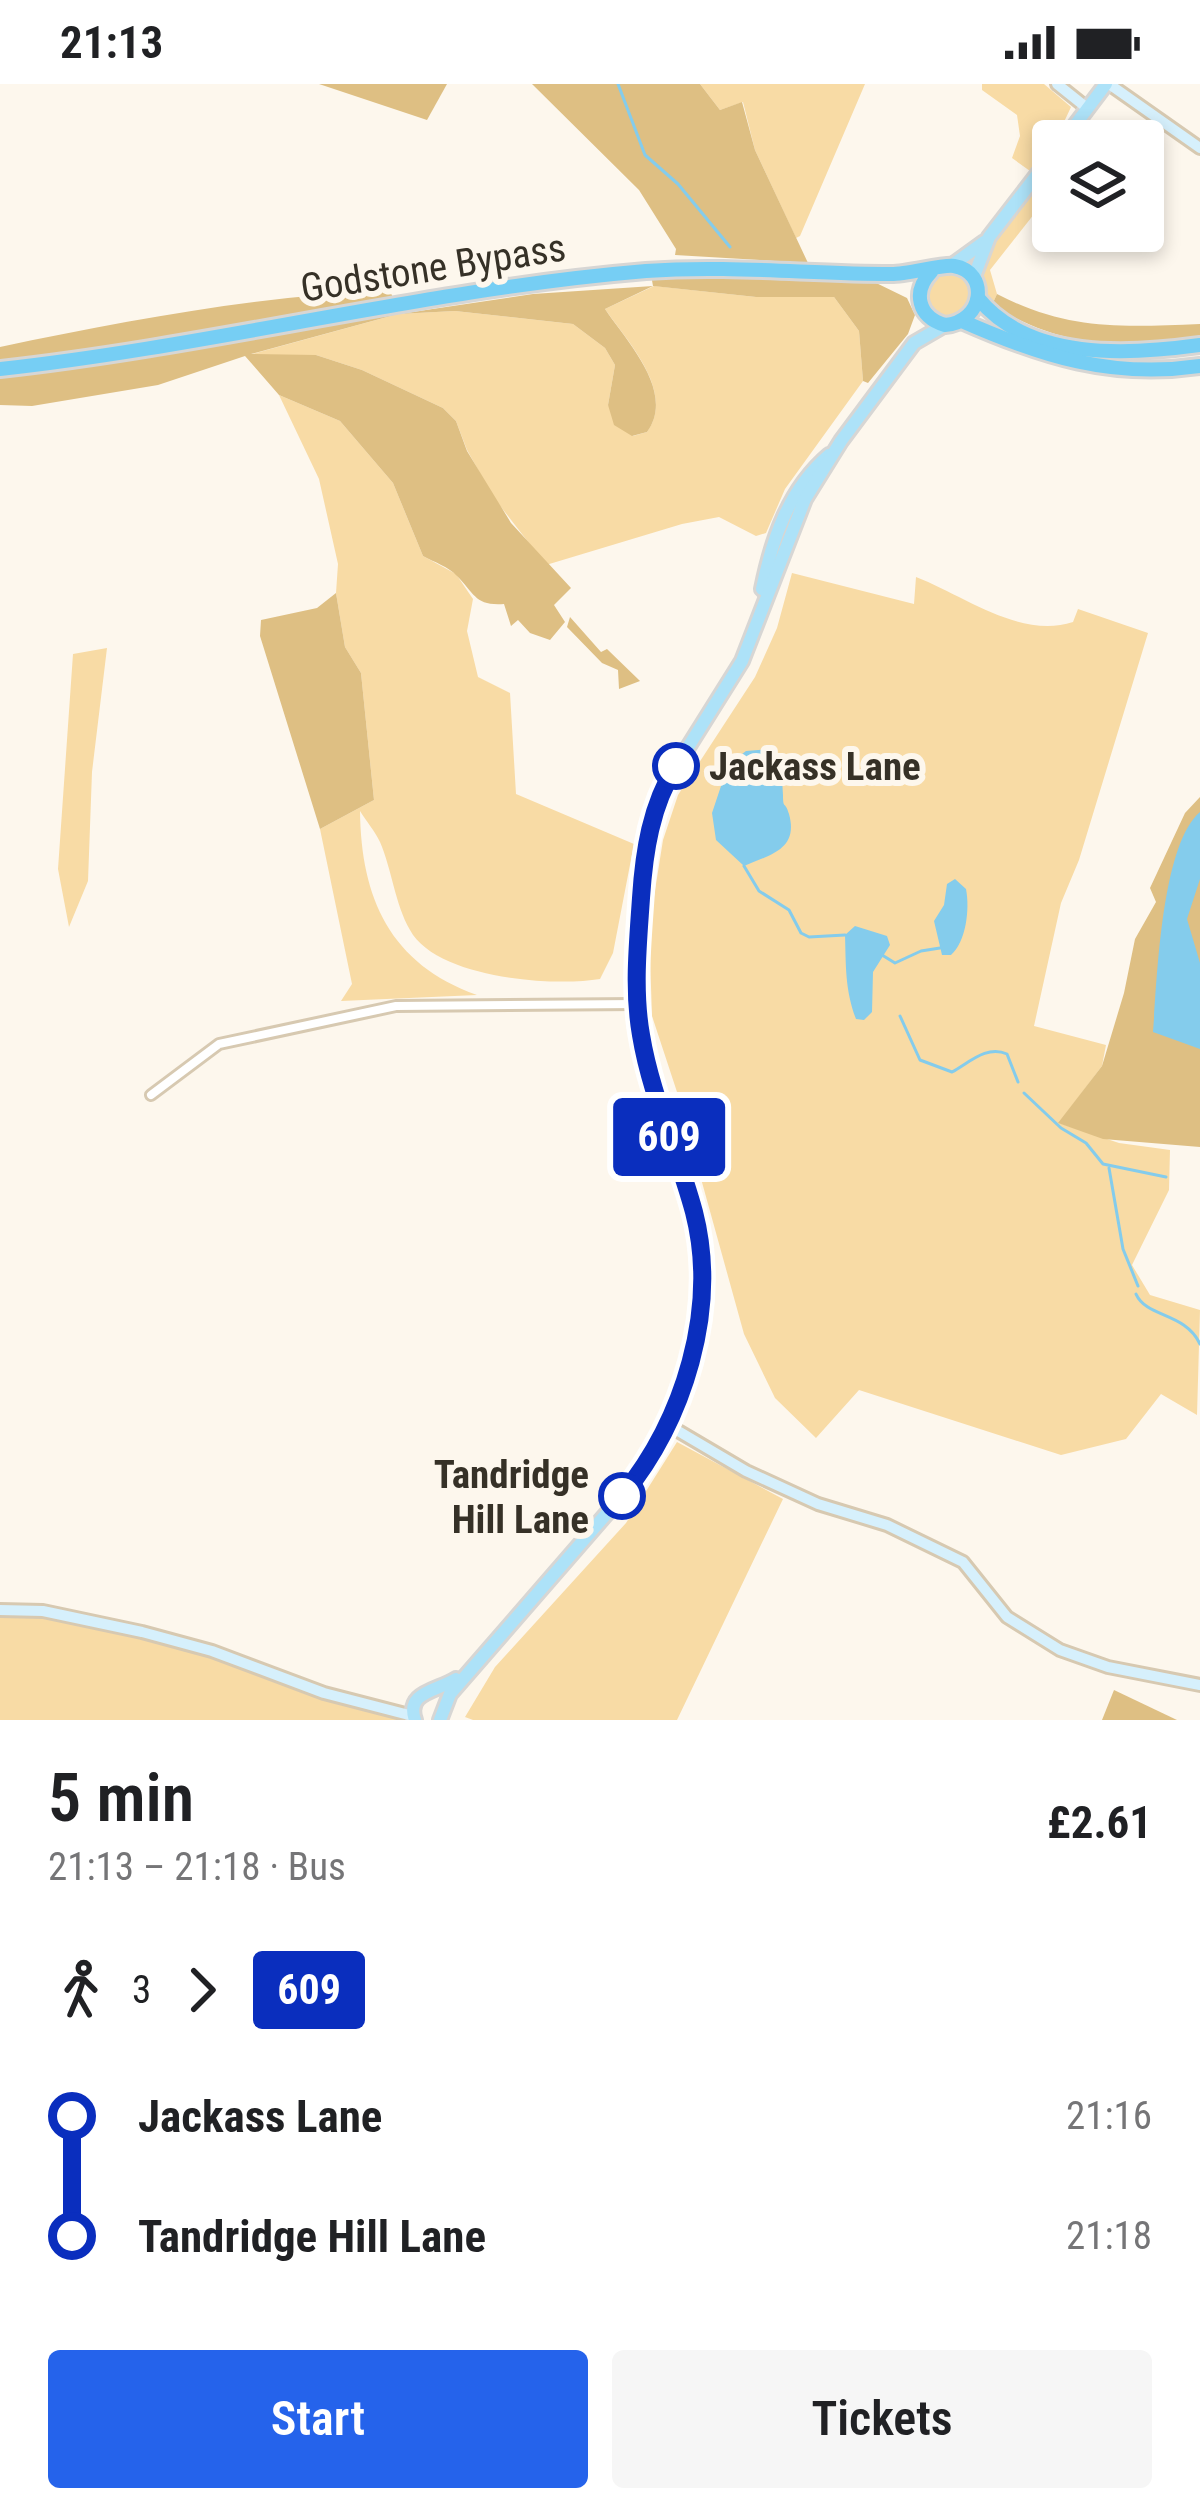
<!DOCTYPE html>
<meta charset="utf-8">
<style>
body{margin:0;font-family:"Roboto Condensed",sans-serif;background:#f6f6f6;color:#202124;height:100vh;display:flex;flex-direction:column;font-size:45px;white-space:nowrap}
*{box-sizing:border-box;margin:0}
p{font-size:39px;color:#757577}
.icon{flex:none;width:66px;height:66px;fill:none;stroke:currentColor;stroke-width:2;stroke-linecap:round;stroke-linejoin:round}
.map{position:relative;height:1636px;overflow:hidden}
.sheet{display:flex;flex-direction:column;background:#fff;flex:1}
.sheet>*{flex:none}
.badge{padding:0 24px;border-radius:9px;font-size:42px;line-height:78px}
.controls{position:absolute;left:1032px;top:36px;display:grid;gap:24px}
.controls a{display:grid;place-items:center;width:132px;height:132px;border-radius:12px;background:#fff;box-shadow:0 6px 18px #0003;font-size:60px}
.map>.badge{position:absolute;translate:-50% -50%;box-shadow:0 0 0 6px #fff}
.legs{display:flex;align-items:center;gap:18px;height:132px;padding:0 48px;font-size:39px}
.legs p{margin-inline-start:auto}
.head{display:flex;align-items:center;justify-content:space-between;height:204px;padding:0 48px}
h1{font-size:66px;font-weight:600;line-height:90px}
.primary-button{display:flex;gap:24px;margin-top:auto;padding:24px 48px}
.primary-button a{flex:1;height:138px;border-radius:12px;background:#2563eb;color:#fff;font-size:48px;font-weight:600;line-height:138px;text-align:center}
.primary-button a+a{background:#f6f6f6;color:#202124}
ul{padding:0 48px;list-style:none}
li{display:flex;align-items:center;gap:42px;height:120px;font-size:45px}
li i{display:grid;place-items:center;width:18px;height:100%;margin:0 15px;background:currentColor}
li i::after{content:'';width:30px;height:30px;margin:-15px;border:9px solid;border-radius:50%;background:#fff}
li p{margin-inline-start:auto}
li:first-child i{background:linear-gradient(#0000 50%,currentColor 0)}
li:last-child i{background:linear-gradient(currentColor 50%,#0000 0)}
.status{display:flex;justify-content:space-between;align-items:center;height:84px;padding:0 60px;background:#fff;direction:ltr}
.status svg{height:33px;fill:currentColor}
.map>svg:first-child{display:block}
.green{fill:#f8dba5}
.forest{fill:#debf83}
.water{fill:#84ccec}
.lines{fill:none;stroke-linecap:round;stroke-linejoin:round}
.stream{stroke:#84ccec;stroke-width:3}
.street-casing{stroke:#d7c9b1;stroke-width:14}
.secondary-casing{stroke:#d7c9b1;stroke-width:16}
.primary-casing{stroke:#d7d6d4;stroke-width:18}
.highway-casing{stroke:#d7d6d4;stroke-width:20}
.street{stroke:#fff;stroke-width:8}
.secondary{stroke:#d6f0fc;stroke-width:10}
.primary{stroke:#ade2f8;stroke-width:12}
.highway{stroke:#76cef4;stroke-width:14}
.line-1-casing{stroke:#fff;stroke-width:27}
.line-1{stroke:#0a2ebe;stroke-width:18}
.stop-1-dot{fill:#fff;stroke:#0a2ebe;stroke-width:6}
.labels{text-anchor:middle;stroke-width:12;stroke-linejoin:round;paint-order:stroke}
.street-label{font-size:39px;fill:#363127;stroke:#fdf7ed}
.stop-label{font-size:39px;font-weight:bold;fill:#363127;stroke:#fdf7ed;text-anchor:start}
</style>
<div class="status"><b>21:13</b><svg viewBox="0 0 49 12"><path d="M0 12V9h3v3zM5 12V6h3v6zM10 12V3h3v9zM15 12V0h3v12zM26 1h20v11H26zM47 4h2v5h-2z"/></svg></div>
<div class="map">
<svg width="1200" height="1636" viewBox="0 0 1200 1636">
<rect width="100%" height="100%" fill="#fdf7ed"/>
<!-- green -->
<g class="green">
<polygon points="700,0 865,0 800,152 796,154 755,66 743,18 720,26"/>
<polygon points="982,0 1044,0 1071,23 1057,53 1030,87 1012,74 1020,52 1017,31 982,6"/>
<path d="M1053,86V106L990,186L997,210L992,221C959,175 1025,121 1053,86Z"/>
<circle cx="948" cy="211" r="23"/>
<path d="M654,202L756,213H834L859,247L863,297L785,405L766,449L756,452L719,433L682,440L546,481L494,414L467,366L456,337L443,324L362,286L316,271L245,272L398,230L455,227L573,240L605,264L615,281L608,321L633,352L647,348C676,308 627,257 605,225Z"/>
<path d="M279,311L340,337L393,399L423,472L456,490L473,515L467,547L478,593L510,609L516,710L634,760L613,869L600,895C552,903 436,894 410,846C395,820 392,786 380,758C375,747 366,737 360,727C361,814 390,880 477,911L341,917L352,900L320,745L374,716L361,589L345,563L336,509L338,480L319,395Z"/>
<path d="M792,489L914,520L916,493C965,512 1020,555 1073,538L1078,525L1148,549L1079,776L1061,819L1034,942L1106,961L1102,982L1059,1039L1119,1059L1170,1066L1169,1106L1132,1181L1150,1211L1200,1226L1197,1331L1161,1310L1126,1355L1061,1371L859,1306L816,1354L775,1314L744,1250L677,1008L652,932L649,844L663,756L678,711L755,593L777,544Z"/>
<polygon points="107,564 92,688 88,797 69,843 58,785 73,570"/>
<polygon points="677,1358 783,1415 677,1636 473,1636 465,1633 495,1583 626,1439"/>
<path d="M0,1531C132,1534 266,1597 393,1629L400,1636H0Z"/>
</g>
<!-- forest -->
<g class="forest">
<polygon points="319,0 447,0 427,36"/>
<polygon points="532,0 700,0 720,26 742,18 755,66 808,179 675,171 676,165 639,106"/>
<path d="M651,191L868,195L907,214L915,231L908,250L868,299L863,297L859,247L834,213H756L653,202L605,225C627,258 676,308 647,348L632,352L614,341L608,321L615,281L605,264L573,240L455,227L398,230L251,270L316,271L362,286L443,324L456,337L467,367L511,439L571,504L554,521L565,538L550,556L530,549L518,536L511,542L504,520C475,522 475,510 457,492C449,483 434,478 423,472L393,399L340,337L279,311L245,272L158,301L32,322L0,321V263C128,236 259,212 390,206L399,230L533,210L653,202Z"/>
<path d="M997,210C1068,247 1122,243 1200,240V256C1117,262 1066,266 992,221Z"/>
<polygon points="336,509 345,563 361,589 374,716 320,745 260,552 261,536 317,524"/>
<polygon points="570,533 601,568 607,565 640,597 619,605 618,586 602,579 567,543"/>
<polygon points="1200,713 1200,1063 1103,1055 1058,1039 1102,982 1124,909 1135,855 1156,818 1150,804 1185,729"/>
<polygon points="1114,1606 1177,1636 1102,1636"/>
</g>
<!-- water -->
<g class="water">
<path d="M769,665C782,681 782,692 783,711C783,726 785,716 789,730C799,766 769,771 744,782L716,756L712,729L728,681L746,667Z"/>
<path d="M1200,728V795L1187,835L1200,879V965L1153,948C1157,897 1161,761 1200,728Z"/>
<path d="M955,795L966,805C970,825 966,858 951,871H942L934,837L944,821L947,800Z"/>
<path d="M855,842L887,852L890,861L873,888L872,928L864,936L856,935C845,906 846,882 845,851Z"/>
</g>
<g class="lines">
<!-- stream -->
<g class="stream">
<polyline points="618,0 645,71 678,100 730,163"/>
<polyline points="744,782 759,807 789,826 801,849 809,853 845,851"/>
<polyline points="882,871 895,879 921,867 940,864"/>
<path d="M900,932L920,976L952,988C970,978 987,961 1007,970L1018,998"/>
<polyline points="1024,1009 1061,1044 1086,1059 1103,1080 1166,1093"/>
<polyline points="1109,1084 1123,1165 1138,1202"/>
<path d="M1136,1210C1147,1234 1185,1228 1200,1260"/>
</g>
<!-- street casing -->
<g class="street-casing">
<polyline id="street" points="151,1011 219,960 396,922 637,920"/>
</g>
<!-- secondary casing -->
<g class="secondary-casing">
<g id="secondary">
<polyline points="1057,0 1087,24"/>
<polyline points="1109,0 1200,64"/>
<polyline points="668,1341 746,1387 818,1420 887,1441 963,1478 1007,1533 1060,1566 1108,1583 1200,1601"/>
<polyline points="0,1526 43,1527 142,1548 212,1567 324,1609 413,1632"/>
</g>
</g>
<!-- primary casing -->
<g class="primary-casing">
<g id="primary">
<polyline points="1063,57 1106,0"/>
<polyline points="951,182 984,158"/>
<polyline points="973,195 989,153 1053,70"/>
<path d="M762,505C772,455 789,405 829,371"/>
<path d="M415,1636C405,1608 437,1607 456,1595"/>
<polyline points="440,1636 450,1610 628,1405 668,1341 682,1304 699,1232 700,1164 695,1130 660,1024 640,949 637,870 651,743 670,692 742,577 805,415 841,357 914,259 945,241"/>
</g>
</g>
<!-- highway casing -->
<g class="highway-casing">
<g id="highway">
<path d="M978,214C1029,277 1128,271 1200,261"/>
<path d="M962,237C1041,272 1112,295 1200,282"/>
<path d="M0,285C217,261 429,205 646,187C728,181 810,190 891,190C909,190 943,180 954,182C990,188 984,238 945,241C918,233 912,208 931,188"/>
</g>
</g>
<!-- street -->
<use href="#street" class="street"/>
<!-- secondary -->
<use href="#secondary" class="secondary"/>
<!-- primary -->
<use href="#primary" class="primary"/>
<!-- highway -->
<use href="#highway" class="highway"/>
</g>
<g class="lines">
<!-- line-1 casing -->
<g class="line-1-casing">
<path id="line-1" d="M622,1412C684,1336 719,1225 694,1128C678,1068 651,1012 641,951C633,906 638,859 641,814C644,768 651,721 676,682"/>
</g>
<!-- line-1 -->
<use href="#line-1" class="line-1"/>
</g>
<!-- markers -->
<g class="stop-1-dot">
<circle cx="676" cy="682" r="21"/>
<circle cx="622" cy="1412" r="21"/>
</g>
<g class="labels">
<!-- street labels -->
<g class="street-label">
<text transform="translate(433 183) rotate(-9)" y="14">Godstone Bypass</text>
</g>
<!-- stop labels -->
<g class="stop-label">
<text x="709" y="696">Jackass Lane</text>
<text x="589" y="1404" text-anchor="end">Tandridge<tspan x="589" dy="45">Hill Lane</tspan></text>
</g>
</g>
</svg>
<div class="controls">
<a><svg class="icon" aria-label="layers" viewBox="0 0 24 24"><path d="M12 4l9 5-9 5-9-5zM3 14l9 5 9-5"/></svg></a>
</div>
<b class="badge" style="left:669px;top:1053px;background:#0a2ebe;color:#fff">609</b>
</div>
<section class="sheet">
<div class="head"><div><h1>5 min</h1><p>21:13 – 21:18 · Bus</p></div><b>£2.61</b></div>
<div class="legs"><svg class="icon" aria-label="walk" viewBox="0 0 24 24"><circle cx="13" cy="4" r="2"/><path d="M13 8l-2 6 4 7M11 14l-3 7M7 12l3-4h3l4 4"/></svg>3<svg class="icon" aria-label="forward" viewBox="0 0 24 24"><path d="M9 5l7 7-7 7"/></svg><b class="badge" style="background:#0a2ebe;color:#fff">609</b></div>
<ul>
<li><i style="color:#0a2ebe"></i><b>Jackass Lane</b><p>21:16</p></li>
<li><i style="color:#0a2ebe"></i><b>Tandridge Hill Lane</b><p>21:18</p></li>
</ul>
<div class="primary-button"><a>Start</a><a>Tickets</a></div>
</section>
